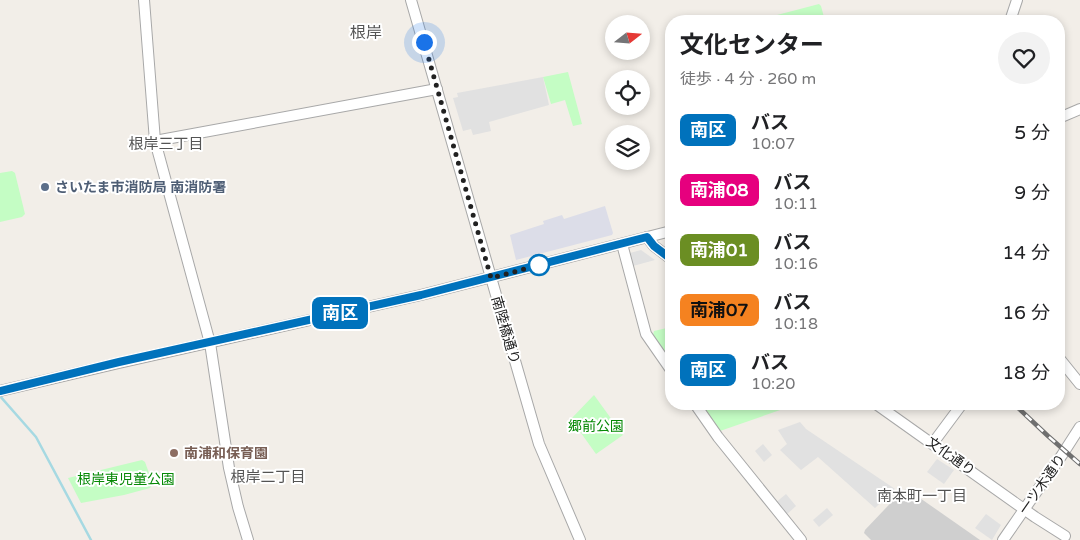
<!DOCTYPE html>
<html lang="ja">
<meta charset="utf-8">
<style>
body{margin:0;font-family:"Varela Round","Noto Sans JP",sans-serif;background:#f2f2f2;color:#202124;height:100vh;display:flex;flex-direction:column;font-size:19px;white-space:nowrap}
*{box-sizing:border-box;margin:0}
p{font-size:16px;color:#757577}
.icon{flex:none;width:28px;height:28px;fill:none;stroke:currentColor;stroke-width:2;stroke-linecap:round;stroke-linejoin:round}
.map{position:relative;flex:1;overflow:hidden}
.details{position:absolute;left:665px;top:15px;width:400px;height:395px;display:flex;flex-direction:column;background:#fff;border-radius:20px;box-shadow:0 2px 8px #0003}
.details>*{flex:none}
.badge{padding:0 10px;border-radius:8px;font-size:18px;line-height:32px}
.needle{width:32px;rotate:73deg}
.controls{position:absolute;left:605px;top:15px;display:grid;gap:10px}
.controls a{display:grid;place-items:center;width:45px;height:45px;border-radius:50%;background:#fff;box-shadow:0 2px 8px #0003;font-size:25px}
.you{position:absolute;width:25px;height:25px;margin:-12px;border:4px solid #fff;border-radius:50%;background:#1a73e8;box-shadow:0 0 0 8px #1a73e833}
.map>.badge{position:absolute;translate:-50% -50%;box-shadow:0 0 0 2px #fff}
.round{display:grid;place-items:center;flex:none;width:52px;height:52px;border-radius:26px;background:#f2f2f2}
.headline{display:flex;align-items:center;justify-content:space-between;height:85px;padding:0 15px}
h1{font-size:24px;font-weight:700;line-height:38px}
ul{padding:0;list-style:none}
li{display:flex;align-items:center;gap:15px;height:60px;padding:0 15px}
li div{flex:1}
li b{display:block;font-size:19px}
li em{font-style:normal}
li .badge{min-width:55px;font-weight:700;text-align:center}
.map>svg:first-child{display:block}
.religious{fill:#cfcfcf}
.park{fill:#c4fdc4}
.parking{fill:#e1e1e1}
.plaza{fill:#dcdde8}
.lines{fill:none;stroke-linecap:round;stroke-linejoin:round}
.stream{stroke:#a6d9e2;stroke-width:2.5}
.minor-casing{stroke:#a8a8a8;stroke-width:12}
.minor{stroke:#fff;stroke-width:10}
.rail-casing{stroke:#6f6f6f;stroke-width:4.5}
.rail{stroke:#fff;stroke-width:2.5;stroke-dasharray:8;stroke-linecap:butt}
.line-casing{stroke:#fff;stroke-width:11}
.line{stroke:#0072bc;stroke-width:8}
.walk{stroke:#212121;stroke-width:5;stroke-dasharray:0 9}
.service-dot{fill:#5c6f8a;stroke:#fff;stroke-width:2}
.stop-dot{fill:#fff;stroke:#0072bc;stroke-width:2.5}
.education-dot{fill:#8d6e63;stroke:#fff;stroke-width:2}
.labels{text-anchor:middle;stroke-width:4;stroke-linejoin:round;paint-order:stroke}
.service-label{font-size:14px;font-weight:bold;fill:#4e5e75;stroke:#fff;text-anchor:start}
.street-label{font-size:14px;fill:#212121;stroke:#fff}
.park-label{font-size:14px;fill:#068905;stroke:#fff}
.education-label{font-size:14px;font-weight:bold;fill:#785e54;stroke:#fff;text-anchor:start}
.neighbourhood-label{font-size:15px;fill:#545454;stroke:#fff}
.quarter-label{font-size:16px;fill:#545454;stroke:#fff}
</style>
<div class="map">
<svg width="1080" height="540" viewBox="0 0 1080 540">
<rect width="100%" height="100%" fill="#f2eee8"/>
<!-- religious -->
<polygon class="religious" points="907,489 980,540 871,540 864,533 865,530 903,490"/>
<!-- park -->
<g class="park">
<polygon points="819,4 821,6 825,21 777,21 776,17 777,15"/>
<polygon points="568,72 582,124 573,126 565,100 551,104 543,77"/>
<polygon points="12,171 15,173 25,214 22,217 0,222 0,173"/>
<polygon points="671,327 671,363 653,335 654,331"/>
<polygon points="594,395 623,435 596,454 571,419"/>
<polygon points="698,404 785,404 786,408 720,431"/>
<polygon points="142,460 145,462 153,484 150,488 124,495 81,503 68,478"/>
</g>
<!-- parking -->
<g class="parking">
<polygon points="543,77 549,105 489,122 491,131 473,135 471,129 463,131 453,98 458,97 457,93"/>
<polygon points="641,250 655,260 633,266 630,253"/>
<polygon points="800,422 806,429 895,489 875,508 818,457 801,470 780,450 787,444 778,430"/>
<polygon points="763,444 772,455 764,462 755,451"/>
<polygon points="937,459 954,470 944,484 927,472"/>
<polygon points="786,494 796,506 785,516 774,504"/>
<polygon points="827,508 833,515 819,527 813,520"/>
<polygon points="986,514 1001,525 992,540 975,528"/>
</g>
<!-- plaza -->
<polygon class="plaza" points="605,206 613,233 612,235 516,260 510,235 544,224 543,221 562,215 564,219"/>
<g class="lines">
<!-- stream -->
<polyline class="stream" points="0,396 36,437 91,540"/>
<!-- minor casing -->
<g class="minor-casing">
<g id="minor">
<polyline points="144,0 155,141 210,343 229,468 238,507 248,540"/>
<polyline points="411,0 539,444 580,540"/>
<polyline points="1010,21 1017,0"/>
<polyline points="1059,118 1080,109"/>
<polyline points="155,141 437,89"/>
<polyline points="647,237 654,246 671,259"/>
<polyline points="622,244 646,334 671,370"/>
<polyline points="1059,358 1080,384"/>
<polyline points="0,391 119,363 421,295 671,231"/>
<polyline points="695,404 718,437 801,540"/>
<polyline points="876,404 1035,517 1065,536"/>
<polyline points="933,443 962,404"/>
<polyline points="1003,540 1062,455 1080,427"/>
</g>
</g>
<!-- minor -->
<use href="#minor" class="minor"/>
<!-- rail casing -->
<g class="rail-casing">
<polyline id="rail" points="1014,404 1048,436 1080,464"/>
</g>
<!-- rail -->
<use href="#rail" class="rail"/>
</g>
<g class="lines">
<!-- line casing -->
<g class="line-casing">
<polyline id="line" points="0,391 119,362 421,295 647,237 654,246 671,259"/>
</g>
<!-- line -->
<use href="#line" class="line"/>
<!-- walk -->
<polyline class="walk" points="424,42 491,278 540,265 539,265"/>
</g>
<!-- markers -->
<circle class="service-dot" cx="45" cy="187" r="5"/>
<circle class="stop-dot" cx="539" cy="265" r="10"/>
<circle class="education-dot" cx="174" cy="453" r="5"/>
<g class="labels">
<!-- service labels -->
<g class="service-label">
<text x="55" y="192">さいたま市消防局 南消防署</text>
</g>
<!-- street labels -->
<g class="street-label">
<text transform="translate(506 330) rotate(74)" y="5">南陸橋通り</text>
<text transform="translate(951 456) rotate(35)" y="5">文化通り</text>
<text transform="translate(1042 484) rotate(-55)" y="5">一ツ木通り</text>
</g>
<!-- park labels -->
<g class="park-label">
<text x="596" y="431">郷前公園</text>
<text x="126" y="484">根岸東児童公園</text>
</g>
<!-- education labels -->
<g class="education-label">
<text x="184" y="458">南浦和保育園</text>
</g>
<!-- neighbourhood labels -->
<g class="neighbourhood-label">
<text x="166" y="149">根岸三丁目</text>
<text x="268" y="482">根岸二丁目</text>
<text x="922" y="501">南本町一丁目</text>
</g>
<!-- quarter labels -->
<g class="quarter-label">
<text x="366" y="38">根岸</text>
</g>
</g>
</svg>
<div class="controls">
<a><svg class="needle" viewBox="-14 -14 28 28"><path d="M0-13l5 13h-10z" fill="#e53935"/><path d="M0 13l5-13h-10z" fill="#757577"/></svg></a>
<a><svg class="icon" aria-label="locate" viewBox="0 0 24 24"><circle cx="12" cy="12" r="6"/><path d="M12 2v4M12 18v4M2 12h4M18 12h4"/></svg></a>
<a><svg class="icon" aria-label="layers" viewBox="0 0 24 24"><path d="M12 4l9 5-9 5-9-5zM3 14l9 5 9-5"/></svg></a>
</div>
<div class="you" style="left:424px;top:42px"></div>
<b class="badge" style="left:340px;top:313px;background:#0072bc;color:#fff">南区</b>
<section class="details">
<div class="headline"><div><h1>文化センター</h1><p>徒歩 · 4 分 · 260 m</p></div><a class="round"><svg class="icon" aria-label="heart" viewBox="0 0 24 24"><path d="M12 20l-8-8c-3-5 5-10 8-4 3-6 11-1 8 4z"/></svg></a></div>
<ul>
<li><span class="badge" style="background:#0072bc;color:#fff">南区</span><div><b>バス</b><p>10:07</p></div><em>5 分</em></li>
<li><span class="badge" style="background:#e6007e;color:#fff">南浦08</span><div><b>バス</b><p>10:11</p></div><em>9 分</em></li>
<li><span class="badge" style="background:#6b8e23;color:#fff">南浦01</span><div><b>バス</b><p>10:16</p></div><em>14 分</em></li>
<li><span class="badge" style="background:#f58220;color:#111">南浦07</span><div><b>バス</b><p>10:18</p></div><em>16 分</em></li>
<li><span class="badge" style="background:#0072bc;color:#fff">南区</span><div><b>バス</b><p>10:20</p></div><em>18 分</em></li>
</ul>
</section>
</div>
